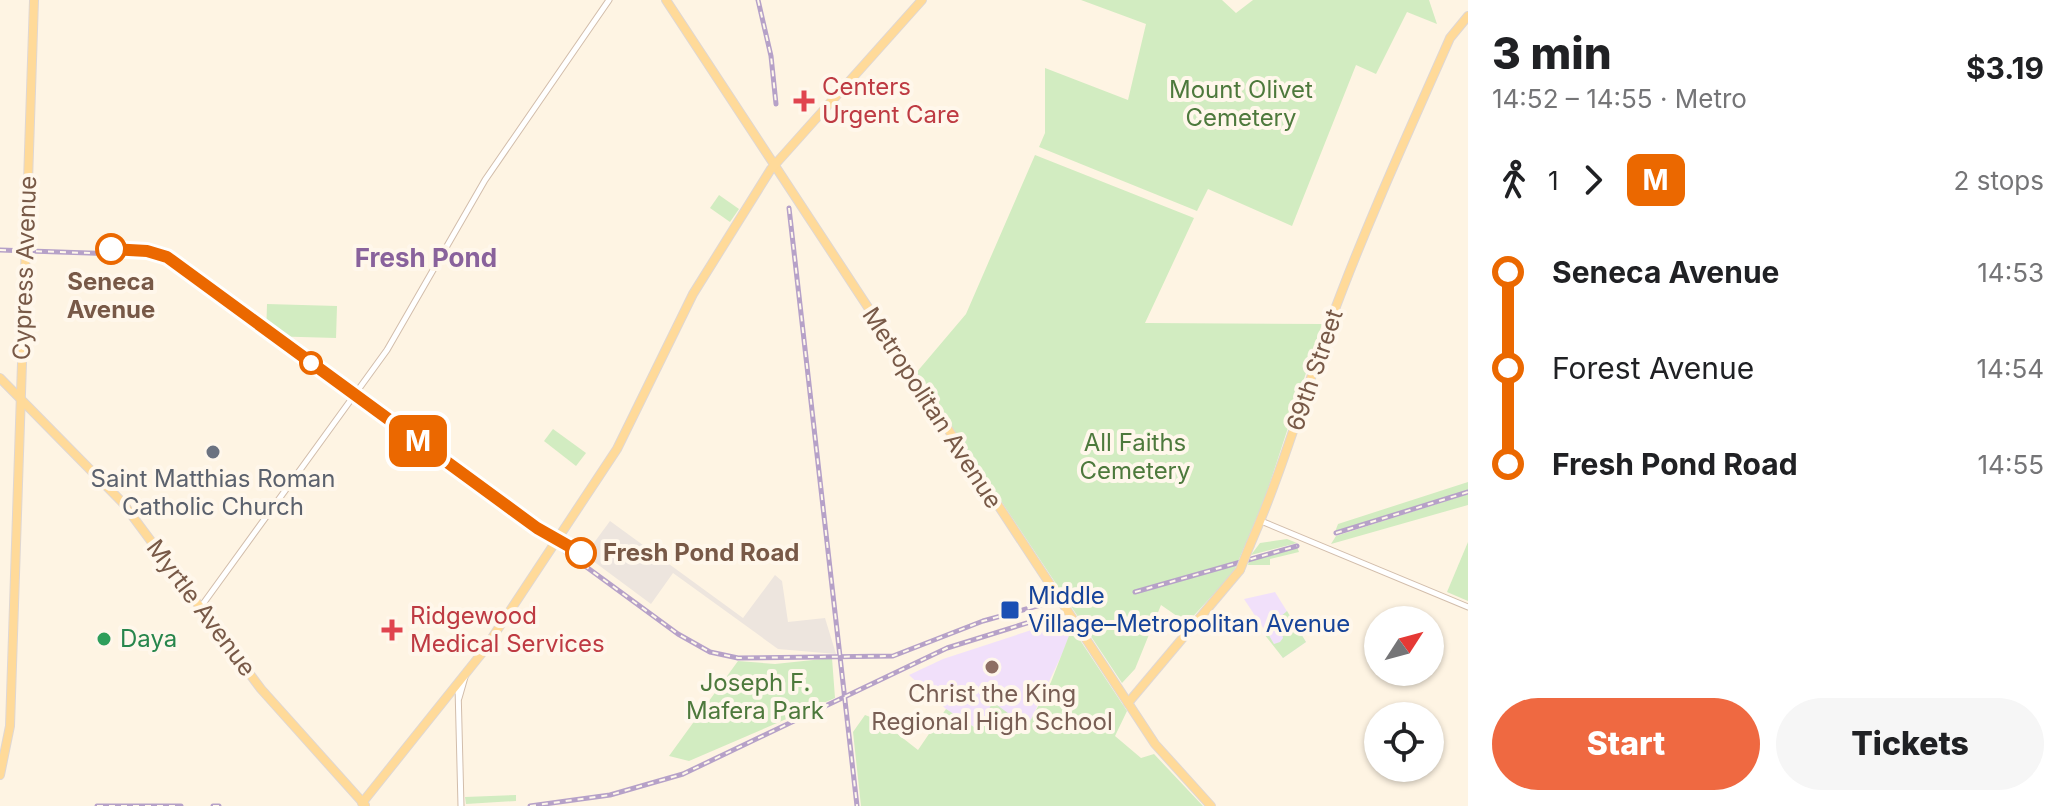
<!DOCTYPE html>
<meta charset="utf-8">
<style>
body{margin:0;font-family:Inter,sans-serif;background:#f6f6f6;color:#202124;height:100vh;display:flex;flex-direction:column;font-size:30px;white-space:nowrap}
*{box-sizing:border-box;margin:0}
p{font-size:26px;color:#757577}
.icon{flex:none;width:44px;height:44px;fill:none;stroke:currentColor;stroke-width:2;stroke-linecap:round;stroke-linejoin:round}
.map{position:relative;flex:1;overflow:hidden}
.drawer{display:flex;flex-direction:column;background:#fff;width:600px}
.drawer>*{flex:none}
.badge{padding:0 16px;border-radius:12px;font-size:28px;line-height:52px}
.needle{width:52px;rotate:54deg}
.tools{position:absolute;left:1364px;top:606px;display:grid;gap:16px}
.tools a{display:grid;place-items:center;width:80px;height:80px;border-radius:50%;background:#fff;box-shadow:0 2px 6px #0004;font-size:40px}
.map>.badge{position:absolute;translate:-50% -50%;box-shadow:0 0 0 4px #fff}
.legs{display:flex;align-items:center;gap:12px;height:88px;padding:0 24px;font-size:26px}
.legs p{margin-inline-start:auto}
.summary{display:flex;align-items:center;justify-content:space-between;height:136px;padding:0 24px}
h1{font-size:44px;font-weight:800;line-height:60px}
.action{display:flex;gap:16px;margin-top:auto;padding:16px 24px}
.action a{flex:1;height:92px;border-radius:48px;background:#ef6941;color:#fff;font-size:32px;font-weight:800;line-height:92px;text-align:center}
.action a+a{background:#f6f6f6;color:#202124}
ul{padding:0 24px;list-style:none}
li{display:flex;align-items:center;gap:28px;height:96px;font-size:30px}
li i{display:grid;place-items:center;width:12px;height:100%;margin:0 10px;background:currentColor}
li i::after{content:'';width:20px;height:20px;margin:-10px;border:6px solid;border-radius:50%;background:#fff}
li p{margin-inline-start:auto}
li:first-child i{background:linear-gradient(#0000 50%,currentColor 0)}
li:last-child i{background:linear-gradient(currentColor 50%,#0000 0)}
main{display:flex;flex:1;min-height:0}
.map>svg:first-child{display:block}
.industrial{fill:#ede5de}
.education{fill:#f1e0fa}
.green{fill:#d2ecc1}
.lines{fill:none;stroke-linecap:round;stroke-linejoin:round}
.minor-casing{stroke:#d2bdab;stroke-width:7}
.major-casing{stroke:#dfd7d3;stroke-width:10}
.minor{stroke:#fff;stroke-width:5}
.major{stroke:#ffda99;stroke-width:8}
.rail-casing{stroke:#b6a1c8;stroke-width:5}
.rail{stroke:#fff7eb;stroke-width:2;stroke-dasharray:6;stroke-linecap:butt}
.major-bridge-casing{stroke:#dfd7d3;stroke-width:10;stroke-linecap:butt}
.major-bridge{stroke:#ffda99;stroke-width:8}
.line-1-casing{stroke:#fff;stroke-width:18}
.line-1{stroke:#eb6800;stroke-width:12}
.health-dot{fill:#e0444e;stroke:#fff7eb;stroke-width:3}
.stop-1-dot{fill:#fff;stroke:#eb6800;stroke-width:4}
.worship-dot{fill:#6b7280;stroke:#fff7eb;stroke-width:3}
.transit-dot{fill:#1a4fb4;stroke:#fff7eb;stroke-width:3}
.leisure-dot{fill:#2e9e5b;stroke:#fff7eb;stroke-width:3}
.education-dot{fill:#8d6e63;stroke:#fff7eb;stroke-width:3}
.labels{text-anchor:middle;stroke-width:8;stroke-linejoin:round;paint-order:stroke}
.health-label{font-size:24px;fill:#be3a42;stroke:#fff7eb;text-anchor:start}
.park-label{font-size:24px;fill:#4d793c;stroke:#fff7eb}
.street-label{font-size:24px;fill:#785947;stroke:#fff7eb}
.stop-label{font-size:24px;font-weight:bold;fill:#785947;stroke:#fff7eb}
.worship-label{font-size:24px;fill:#5b616d;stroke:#fff7eb}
.transit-label{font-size:24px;fill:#164399;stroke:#fff7eb;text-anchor:start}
.leisure-label{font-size:24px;fill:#27864d;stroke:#fff7eb;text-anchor:start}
.education-label{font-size:24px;fill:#785e54;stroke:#fff7eb}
.neighbourhood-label{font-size:26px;font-weight:bold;fill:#89629c;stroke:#fff7eb}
</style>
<main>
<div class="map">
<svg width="1468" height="806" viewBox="0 0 1468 806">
<rect width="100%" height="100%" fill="#fef4e3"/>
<!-- industrial -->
<polygon class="industrial" points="610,521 743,618 775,575 782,581 788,622 825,618 836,654 778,649 673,573 651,604 585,555"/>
<!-- education -->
<g class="education">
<polygon points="1275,592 1306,642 1283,658 1244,599"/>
<polygon points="1065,619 1072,628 1064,650 1027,728 977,729 946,709 909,675 943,659"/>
</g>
<!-- green -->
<g class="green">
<polygon points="1081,0 1222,0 1236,13 1253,0 1429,0 1437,24 1407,12 1376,74 1356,65 1292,226 1208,189 1197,211 1039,147 1045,133 1045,68 1128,100 1146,24"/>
<polygon points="1035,155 1194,218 1145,323 1322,324 1263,504 1233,573 1187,623 1161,605 1135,669 1122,683 916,373 966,314"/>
<polygon points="719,195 739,209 730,222 710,208"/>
<polygon points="267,304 337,306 336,338 266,336"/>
<polygon points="553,429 586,453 576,466 544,441"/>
<polygon points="1468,482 1468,491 1335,532 1338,524"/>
<polygon points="1468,494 1468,505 1331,544 1336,536"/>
<polygon points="1287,539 1297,543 1251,555 1260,543"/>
<polygon points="1468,542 1468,601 1447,592"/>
<polygon points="1297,547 1299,552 1270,559 1270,565 1248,565 1249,561"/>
<polygon points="1287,611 1306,642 1283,658 1264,634 1267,632 1274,644 1280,642 1283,638 1279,618"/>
<polygon points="1072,628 1127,711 1115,736 1141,758 1154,754 1203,806 861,806 853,732 865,715 881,721 918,750 946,709 977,729 993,702 1027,727 1051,682"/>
<polygon points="832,658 835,698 689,761 669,756 738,661 775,664"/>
<polygon points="516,795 516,801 466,804 465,797"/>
</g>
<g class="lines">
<!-- minor casing -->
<g class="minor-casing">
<g id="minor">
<polyline points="1261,521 1468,607"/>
<polyline points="200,608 387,350 485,180 609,0"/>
<polyline points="458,687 461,806"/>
<polyline points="459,698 465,677"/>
</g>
</g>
<!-- major casing -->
<g class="major-casing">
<g id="major">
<polyline points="666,0 1155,744 1211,806"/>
<polyline points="0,378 122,502 261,689 365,805"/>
<path d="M1250,545C1282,472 1304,395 1331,320C1366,225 1409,131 1450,38L1468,16"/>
<polyline points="1128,703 1240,570"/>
<polyline points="0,775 10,726 34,0"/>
<polyline points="362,803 482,653 617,449 693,294 771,169 922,0"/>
</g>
</g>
<!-- minor -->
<use href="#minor" class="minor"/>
<!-- major -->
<use href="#major" class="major"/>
<!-- rail casing -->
<g class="rail-casing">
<g id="rail">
<polyline points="758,0 771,56 776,104"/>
<polyline points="789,208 857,806"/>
<polyline points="0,250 148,255 168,261 678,634 710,652 738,658 893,656 983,621 1044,604"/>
<polyline points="1336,533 1468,492"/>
<polyline points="1135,592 1297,546"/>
<polyline points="97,806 181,806"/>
<polyline points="213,806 219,806"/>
<polyline points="530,806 610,795 683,774 947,648 1046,617"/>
</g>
</g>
<!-- rail -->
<use href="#rail" class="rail"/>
<!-- major-bridge casing -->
<g class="major-bridge-casing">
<polyline id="major-bridge" points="1240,570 1250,545"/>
</g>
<!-- major-bridge -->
<use href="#major-bridge" class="major-bridge"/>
</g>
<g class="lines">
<!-- line-1 casing -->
<g class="line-1-casing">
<polyline id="line-1" points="111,249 147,251 167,257 537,528 581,553"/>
</g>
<!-- line-1 -->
<use href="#line-1" class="line-1"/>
</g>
<!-- markers -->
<g class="health-dot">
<path d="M800 89h8v8h8v8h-8v8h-8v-8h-8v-8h8z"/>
<path d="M388 618h8v8h8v8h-8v8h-8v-8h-8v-8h8z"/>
</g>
<g class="stop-1-dot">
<circle cx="111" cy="249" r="14"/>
<circle cx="311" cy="363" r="10"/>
<circle cx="581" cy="553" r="14"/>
</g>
<circle class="worship-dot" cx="213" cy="452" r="8"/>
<rect class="transit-dot" x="1000" y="600" width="20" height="20" rx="4"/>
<circle class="leisure-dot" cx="104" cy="639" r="8"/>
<circle class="education-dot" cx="992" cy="667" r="8"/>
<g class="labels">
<!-- health labels -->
<g class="health-label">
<text x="822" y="95">Centers<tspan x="822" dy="28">Urgent Care</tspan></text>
<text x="410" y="624">Ridgewood<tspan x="410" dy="28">Medical Services</tspan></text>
</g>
<!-- park labels -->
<g class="park-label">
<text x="1241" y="98">Mount Olivet<tspan x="1241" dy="28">Cemetery</tspan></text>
<text x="1135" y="451">All Faiths<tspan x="1135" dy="28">Cemetery</tspan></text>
<text x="755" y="691">Joseph F.<tspan x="755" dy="28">Mafera Park</tspan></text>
</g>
<!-- street labels -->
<g class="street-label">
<text transform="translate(25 268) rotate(-88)" y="8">Cypress Avenue</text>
<text transform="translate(1315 370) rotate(-71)" y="8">69th Street</text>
<text transform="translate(932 408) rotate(57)" y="8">Metropolitan Avenue</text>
<text transform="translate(201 608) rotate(53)" y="8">Myrtle Avenue</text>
</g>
<!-- stop labels -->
<g class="stop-label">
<text x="111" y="290">Seneca<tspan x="111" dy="28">Avenue</tspan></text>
<text x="603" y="561" text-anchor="start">Fresh Pond Road</text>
</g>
<!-- worship labels -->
<g class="worship-label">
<text x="213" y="487">Saint Matthias Roman<tspan x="213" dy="28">Catholic Church</tspan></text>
</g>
<!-- transit labels -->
<g class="transit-label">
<text x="1028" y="604">Middle<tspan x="1028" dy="28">Village–Metropolitan Avenue</tspan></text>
</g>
<!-- leisure labels -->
<g class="leisure-label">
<text x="120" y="647">Daya</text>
</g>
<!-- education labels -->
<g class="education-label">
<text x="992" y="702">Christ the King<tspan x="992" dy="28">Regional High School</tspan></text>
</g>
<!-- neighbourhood labels -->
<g class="neighbourhood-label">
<text x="426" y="267">Fresh Pond</text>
</g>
</g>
</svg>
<div class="tools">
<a><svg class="needle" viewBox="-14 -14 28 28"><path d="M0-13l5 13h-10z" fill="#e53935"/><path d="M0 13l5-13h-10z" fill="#757577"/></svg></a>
<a><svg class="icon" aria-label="locate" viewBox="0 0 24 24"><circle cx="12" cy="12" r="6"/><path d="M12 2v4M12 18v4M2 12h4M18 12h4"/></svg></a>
</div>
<b class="badge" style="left:418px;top:441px;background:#eb6800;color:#fff">M</b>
</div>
<section class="drawer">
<div class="summary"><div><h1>3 min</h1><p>14:52 – 14:55 · Metro</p></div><b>$3.19</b></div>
<div class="legs"><svg class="icon" aria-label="walk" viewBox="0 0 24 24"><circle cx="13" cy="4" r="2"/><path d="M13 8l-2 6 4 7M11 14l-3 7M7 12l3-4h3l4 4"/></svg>1<svg class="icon" aria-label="forward" viewBox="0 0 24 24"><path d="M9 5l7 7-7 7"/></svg><b class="badge" style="background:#eb6800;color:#fff">M</b><p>2 stops</p></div>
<ul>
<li><i style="color:#eb6800"></i><b>Seneca Avenue</b><p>14:53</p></li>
<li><i style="color:#eb6800"></i><span>Forest Avenue</span><p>14:54</p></li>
<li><i style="color:#eb6800"></i><b>Fresh Pond Road</b><p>14:55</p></li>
</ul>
<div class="action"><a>Start</a><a>Tickets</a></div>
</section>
</main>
